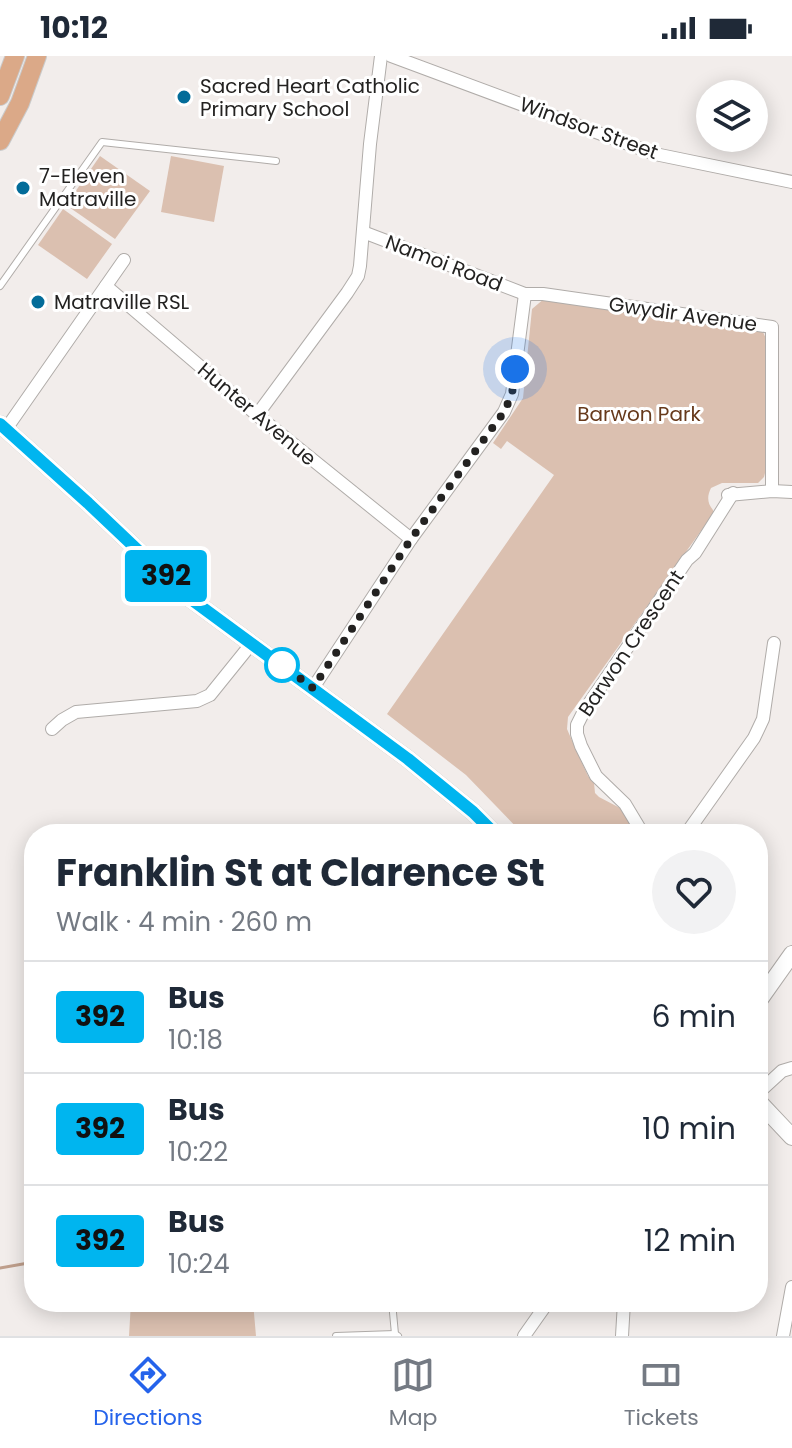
<!DOCTYPE html>
<meta charset="utf-8">
<style>
body{margin:0;font-family:Poppins,sans-serif;background:#f2f2f3;color:#1f2937;height:100vh;display:flex;flex-direction:column;font-size:30px;white-space:nowrap}
*{box-sizing:border-box;margin:0}
p{font-size:26px;color:#747a83}
.icon{flex:none;width:44px;height:44px;fill:none;stroke:currentColor;stroke-width:2;stroke-linecap:round;stroke-linejoin:round}
.map{position:relative;flex:1;overflow:hidden}
.side{position:absolute;left:24px;top:768px;width:744px;height:488px;display:flex;flex-direction:column;background:#fff;border-radius:32px;box-shadow:0 4px 20px #0003}
.side>*{flex:none}
.badge{padding:0 16px;border-radius:6px;font-size:28px;line-height:52px}
.controls{position:absolute;left:696px;top:24px;display:grid;gap:16px}
.controls a{display:grid;place-items:center;width:72px;height:72px;border-radius:50%;background:#fff;box-shadow:0 4px 20px #0003;font-size:40px}
.you{position:absolute;width:40px;height:40px;margin:-20px;border:6px solid #fff;border-radius:50%;background:#1a73e8;box-shadow:0 0 0 12px #1a73e833}
.map>.badge{position:absolute;translate:-50% -50%;box-shadow:0 0 0 4px #fff}
.round{display:grid;place-items:center;flex:none;width:84px;height:84px;border-radius:42px;background:#f2f2f3}
.summary{display:flex;align-items:center;justify-content:space-between;height:136px;padding:0 32px}
h1{font-size:38px;font-weight:700;line-height:60px}
ul{padding:0;list-style:none}
li{display:flex;align-items:center;gap:24px;height:112px;padding:0 32px;border-top:2px solid #e0e1e3}
li div{flex:1}
li b{display:block;font-size:30px}
li em{font-style:normal}
li .badge{min-width:88px;font-weight:700;text-align:center}
.status{display:flex;justify-content:space-between;align-items:center;height:56px;padding:0 40px;background:#fff;direction:ltr}
.status svg{height:22px;fill:currentColor}
.dock{display:flex;justify-content:space-around;align-items:center;height:112px;border-top:2px solid #e0e1e3;background:#fff;font-size:22px;color:#747a83}
.dock a{display:grid;justify-items:center;gap:4px}
.dock .selected{color:#2563eb}
.map>svg:first-child{display:block}
.green{fill:#dbc0b0}
.lines{fill:none;stroke-linecap:round;stroke-linejoin:round}
.stream{stroke:#bf9f8c;stroke-width:3}
.lane-casing{stroke:#b0aca9;stroke-width:8}
.street-casing{stroke:#b0aca9;stroke-width:14}
.secondary-casing{stroke:#b0aca9;stroke-width:18}
.primary-casing{stroke:#cacaca;stroke-width:20}
.lane{stroke:#fff;stroke-width:6}
.street{stroke:#fff;stroke-width:12}
.secondary{stroke:#fff;stroke-width:16}
.primary{stroke:#dba988;stroke-width:18}
.line-casing{stroke:#fff;stroke-width:18}
.line{stroke:#00b5ef;stroke-width:12}
.walk{stroke:#232221;stroke-width:8;stroke-dasharray:0 14.4}
.poi-dot{fill:#036c99;stroke:#fff;stroke-width:3}
.stop-dot{fill:#fff;stroke:#00b5ef;stroke-width:4}
.labels{text-anchor:middle;stroke-width:6;stroke-linejoin:round;paint-order:stroke}
.poi-label{font-size:20px;fill:#232221;stroke:#fff;text-anchor:start}
.street-label{font-size:20px;fill:#232221;stroke:#fff}
.park-label{font-size:20px;fill:#66391b;stroke:#fff}
</style>
<div class="status"><b>10:12</b><svg viewBox="0 0 49 12"><path d="M0 12V9h3v3zM5 12V6h3v6zM10 12V3h3v9zM15 12V0h3v12zM26 1h20v11H26zM47 4h2v5h-2z"/></svg></div>
<div class="map">
<svg width="792" height="1280" viewBox="0 0 792 1280">
<rect width="100%" height="100%" fill="#f2edeb"/>
<!-- green -->
<g class="green">
<polygon points="100,100 150,135 115,183 66,149"/>
<polygon points="171,100 224,110 214,166 161,156"/>
<polygon points="63,153 112,188 87,223 38,189"/>
<path d="M545,242L763,276L768,287L766,413L764,421L758,427H722L711,432C707,440 707,447 713,454V458L568,661L567,673L570,680L588,720L594,727L595,737L599,741L620,752L626,758L637,778H523L466,719L387,658L554,419L507,385L501,393L493,387L523,342L532,253Z"/>
<polygon points="131,1246 142,1246 143,1248 167,1246 253,1246 256,1280 129,1280"/>
</g>
<g class="lines">
<!-- stream -->
<g class="stream">
<polyline points="396,778 400,772"/>
<polyline points="0,1212 34,1206"/>
</g>
<!-- lane casing -->
<g class="lane-casing">
<g id="lane">
<polyline points="0,230 102,86 276,105"/>
<polyline points="392,1246 395,1278"/>
<polyline points="336,1280 395,1278 398,1280"/>
</g>
</g>
<!-- street casing -->
<g class="street-casing">
<g id="street">
<polyline points="391,0 655,98 792,126"/>
<polyline points="363,176 525,238 543,238 772,271 772,435"/>
<polyline points="106,230 257,359 411,483"/>
<polyline points="257,359 347,237 358,220 360,210 370,88 381,0"/>
<polyline points="6,373 124,204"/>
<polyline points="728,439 772,435 792,436"/>
<polyline points="313,632 411,483 504,356 512,338 525,238"/>
<polyline points="52,673 62,664 76,656 197,645 210,639 252,587"/>
<polyline points="643,778 625,748 596,720 581,690 577,678 577,669 584,655 687,504 695,497 733,437"/>
<polyline points="686,778 754,682 763,663 774,587"/>
<polyline points="758,1037 782,1015 792,1012"/>
<polyline points="524,1280 548,1246"/>
<polyline points="622,1280 624,1246"/>
<polyline points="783,1280 792,1231"/>
</g>
</g>
<!-- secondary casing -->
<g class="secondary-casing">
<g id="secondary">
<polyline points="0,368 88,447 184,538 408,703 473,756 495,778"/>
<polyline points="758,946 792,898"/>
<polyline points="758,1045 792,1081"/>
</g>
</g>
<!-- primary casing -->
<g class="primary-casing">
<g id="primary">
<polyline points="0,40 15,0"/>
<polyline points="0,85 20,47 37,0"/>
</g>
</g>
<!-- lane -->
<use href="#lane" class="lane"/>
<!-- street -->
<use href="#street" class="street"/>
<!-- secondary -->
<use href="#secondary" class="secondary"/>
<!-- primary -->
<use href="#primary" class="primary"/>
</g>
<g class="lines">
<!-- line casing -->
<g class="line-casing">
<polyline id="line" points="0,368 88,447 184,538 408,703 473,756 495,778"/>
</g>
<!-- line -->
<use href="#line" class="line"/>
<!-- walk -->
<polyline class="walk" points="282,609 274,603 313,632 411,483 504,356 512,338 515,313"/>
</g>
<!-- markers -->
<g class="poi-dot">
<circle cx="184" cy="41" r="8"/>
<circle cx="23" cy="132" r="8"/>
<circle cx="38" cy="246" r="8"/>
</g>
<circle class="stop-dot" cx="282" cy="609" r="16"/>
<g class="labels">
<!-- poi labels -->
<g class="poi-label">
<text x="200" y="37">Sacred Heart Catholic<tspan x="200" dy="23">Primary School</tspan></text>
<text x="39" y="127">7-Eleven<tspan x="39" dy="23">Matraville</tspan></text>
<text x="54" y="253">Matraville RSL</text>
</g>
<!-- street labels -->
<g class="street-label">
<text transform="translate(589 72) rotate(20)" y="7">Windsor Street</text>
<text transform="translate(444 207) rotate(21)" y="7">Namoi Road</text>
<text transform="translate(683 258) rotate(8)" y="7">Gwydir Avenue</text>
<text transform="translate(257 358) rotate(40)" y="7">Hunter Avenue</text>
<text transform="translate(631 587) rotate(-56)" y="7">Barwon Crescent</text>
</g>
<!-- park labels -->
<g class="park-label">
<text x="639" y="365">Barwon Park</text>
</g>
</g>
</svg>
<div class="controls">
<a><svg class="icon" aria-label="layers" viewBox="0 0 24 24"><path d="M12 4l9 5-9 5-9-5zM3 14l9 5 9-5"/></svg></a>
</div>
<div class="you" style="left:515px;top:313px"></div>
<b class="badge" style="left:166px;top:520px;background:#00b5ef;color:#111">392</b>
<section class="side">
<div class="summary"><div><h1>Franklin St at Clarence St</h1><p>Walk · 4 min · 260 m</p></div><a class="round"><svg class="icon" aria-label="heart" viewBox="0 0 24 24"><path d="M12 20l-8-8c-3-5 5-10 8-4 3-6 11-1 8 4z"/></svg></a></div>
<ul>
<li><span class="badge" style="background:#00b5ef;color:#111">392</span><div><b>Bus</b><p>10:18</p></div><em>6 min</em></li>
<li><span class="badge" style="background:#00b5ef;color:#111">392</span><div><b>Bus</b><p>10:22</p></div><em>10 min</em></li>
<li><span class="badge" style="background:#00b5ef;color:#111">392</span><div><b>Bus</b><p>10:24</p></div><em>12 min</em></li>
</ul>
</section>
</div>
<nav class="dock">
<a class="selected"><svg class="icon" aria-label="directions" viewBox="0 0 24 24"><path d="M12 3l9 9-9 9-9-9zM9 14v-3h6M13 9l2 2-2 2"/></svg>Directions</a>
<a><svg class="icon" aria-label="map" viewBox="0 0 24 24"><path d="M3 6l6-2 6 2 6-2v14l-6 2-6-2-6 2zM9 4v14M15 6v14"/></svg>Map</a>
<a><svg class="icon" aria-label="tickets" viewBox="0 0 24 24"><path d="M3 7h18v10H3zM15 7v10"/></svg>Tickets</a>
</nav>
